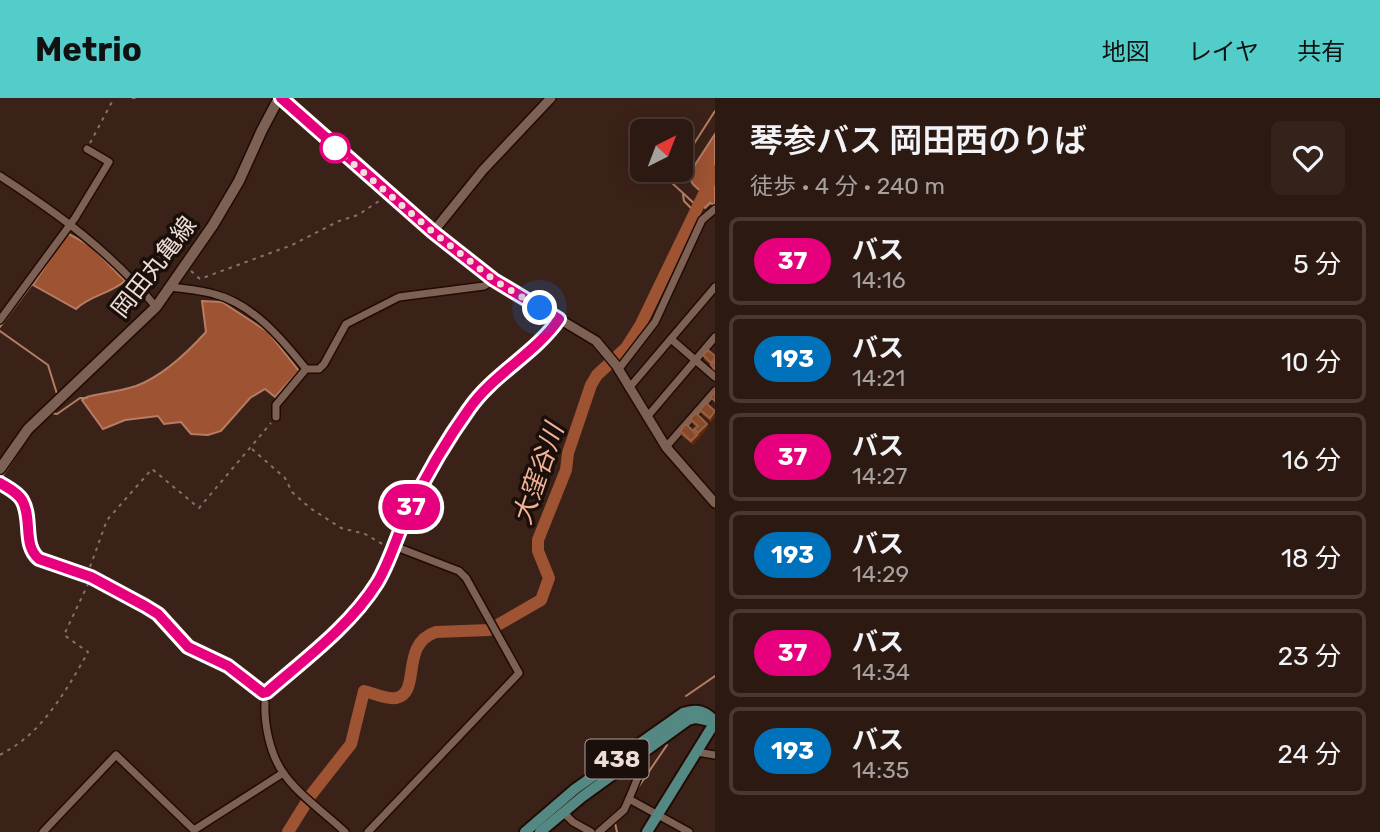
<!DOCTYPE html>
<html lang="ja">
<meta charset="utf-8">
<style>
body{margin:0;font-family:Rubik,"Noto Sans JP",sans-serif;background:#34231b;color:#f1f3f6;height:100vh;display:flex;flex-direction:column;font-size:26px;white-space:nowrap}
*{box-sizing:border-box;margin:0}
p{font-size:23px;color:#a6a19f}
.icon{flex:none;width:38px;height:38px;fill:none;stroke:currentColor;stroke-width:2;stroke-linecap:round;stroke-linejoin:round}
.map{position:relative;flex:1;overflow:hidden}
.side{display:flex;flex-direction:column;background:#2c1a12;width:665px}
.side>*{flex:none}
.badge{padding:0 14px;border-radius:23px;font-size:24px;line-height:46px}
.needle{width:46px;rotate:42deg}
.controls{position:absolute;left:630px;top:21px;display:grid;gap:14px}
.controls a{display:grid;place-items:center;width:63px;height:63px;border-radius:10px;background:#2c1a12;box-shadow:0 4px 18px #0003,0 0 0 2px #483832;font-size:35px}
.you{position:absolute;width:35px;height:35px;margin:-18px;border:5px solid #fff;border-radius:50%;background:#1a73e8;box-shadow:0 0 0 10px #1a73e833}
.map>.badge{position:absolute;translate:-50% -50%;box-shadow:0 0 0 4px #fff}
.round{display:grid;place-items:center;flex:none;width:74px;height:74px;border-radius:10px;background:#34231b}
.head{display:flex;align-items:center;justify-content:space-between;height:119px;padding:0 35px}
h1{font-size:33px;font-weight:600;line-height:52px}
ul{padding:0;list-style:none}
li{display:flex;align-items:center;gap:21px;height:88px;margin:0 14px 10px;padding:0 21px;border:4px solid #483832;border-radius:10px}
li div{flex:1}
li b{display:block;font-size:26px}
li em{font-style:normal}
li .badge{min-width:77px;font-weight:700;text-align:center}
header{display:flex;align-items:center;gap:42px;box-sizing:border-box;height:98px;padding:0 35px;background:#53cdca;color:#111}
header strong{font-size:33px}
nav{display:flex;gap:38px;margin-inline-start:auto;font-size:24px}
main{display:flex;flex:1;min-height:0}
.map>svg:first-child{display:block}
.water{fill:#9e5333;stroke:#b67d64;stroke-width:2}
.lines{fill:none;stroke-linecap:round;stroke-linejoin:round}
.stream{stroke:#b67d64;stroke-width:2}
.river{stroke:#9e5333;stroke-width:12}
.minor-casing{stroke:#210b03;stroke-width:10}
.tertiary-casing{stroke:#210b03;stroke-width:12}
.secondary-casing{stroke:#210b03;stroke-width:13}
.trunk-casing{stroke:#210b03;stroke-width:14}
.path{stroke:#877168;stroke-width:2;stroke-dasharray:3.5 5;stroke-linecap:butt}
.minor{stroke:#7d6155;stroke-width:7}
.tertiary{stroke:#7d6155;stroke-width:9}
.secondary{stroke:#7d6155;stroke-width:10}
.trunk{stroke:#548882;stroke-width:10}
.wall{fill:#7b3816}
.shaded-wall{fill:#5c280e}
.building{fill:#874a2a;stroke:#986145;stroke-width:2}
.line-casing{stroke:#fff;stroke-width:16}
.line{stroke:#e6007e;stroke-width:10}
.walk{stroke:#efded7;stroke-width:7;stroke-dasharray:0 12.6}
.stop-dot{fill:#fff;stroke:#e6007e;stroke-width:3.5}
.labels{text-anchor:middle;stroke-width:7;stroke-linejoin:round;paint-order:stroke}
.shield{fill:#1a0f0a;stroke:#afa09a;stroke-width:2}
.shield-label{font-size:23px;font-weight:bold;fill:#efded7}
.street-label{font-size:24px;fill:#efded7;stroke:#1a0f0a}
.water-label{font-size:26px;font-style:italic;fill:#f3b399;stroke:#1a0f0a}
</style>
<header>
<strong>Metrio</strong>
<nav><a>地図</a><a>レイヤ</a><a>共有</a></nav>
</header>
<main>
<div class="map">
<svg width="715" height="734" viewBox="0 0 715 734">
<rect width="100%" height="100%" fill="#3b2218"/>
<!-- water -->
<g class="water">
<path d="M715,36V107L710,105L705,110L697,103L702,94C694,88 688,84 691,73Z"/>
<path d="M67,135L91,148L125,183C110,196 90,197 76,211L33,187Z"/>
<path d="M202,203L222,204L268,234L299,273L275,299L265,291L250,300L221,333L208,337L191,336L181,324L164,326L158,318L125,322L103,331L82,302L87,299C103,295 121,293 136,288C163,278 187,255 206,234Z"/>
</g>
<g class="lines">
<!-- stream -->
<g class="stream">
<polyline points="681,66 715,13"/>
<polyline points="677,72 671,84 698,109"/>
<polyline points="683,97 684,103 691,110 697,109"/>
<polyline points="0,229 33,185"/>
<polyline points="0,233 48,267 57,296"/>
<polyline points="51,315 57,316 80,300 87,300"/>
<polyline points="1,380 21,350"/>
<polyline points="686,598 715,578"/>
<polyline points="637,691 667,647"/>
<polyline points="617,734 615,725 618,722"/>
</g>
<!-- river -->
<path class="river" d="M288,734L311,697L351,646L364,593C373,595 387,602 396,600C422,595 399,546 436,534L489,532L541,502L549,480L538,453V442L566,372L568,355L591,287L597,277L626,250L640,228L715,73"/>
<!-- minor casing -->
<g class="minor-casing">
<g id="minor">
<path d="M0,78C60,117 111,154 156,209"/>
<path d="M171,189C185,191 201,192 214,196C253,206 282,241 306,271"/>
<polyline points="0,222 75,120 109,64 87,51"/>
<polyline points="671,241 715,279"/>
<polyline points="306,271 319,271 324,266 346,226 399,199 484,188 494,182"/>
<polyline points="618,272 655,224 702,122 715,111"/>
<polyline points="629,290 715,189"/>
<polyline points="276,319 276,307 306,271"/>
<polyline points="647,319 715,239"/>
<polyline points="666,349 715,293"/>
<path d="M265,605C264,626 270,655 282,673C296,695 326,716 345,734"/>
<polyline points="697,654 715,657"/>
<polyline points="629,701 638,679"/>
<polyline points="563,714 573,724 591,734"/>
<polyline points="43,734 116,657 194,732 283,675"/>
<polyline points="368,734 519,575 466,480 459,473 394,448"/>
<polyline points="599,734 624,712 629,701 689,734"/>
</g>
</g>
<!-- tertiary casing -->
<g class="tertiary-casing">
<g id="tertiary">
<polyline points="281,0 433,134 494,182 596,243 616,267 666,349 715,405"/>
<polyline points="433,134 483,72 551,0"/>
<path d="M0,385C8,390 17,394 22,403C34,421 22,447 39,461L87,477L145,508L157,516L188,549L228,568L258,592L267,594C305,563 351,527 377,485C389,466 395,443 405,422C422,384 445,345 469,311C493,276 535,256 559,221"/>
</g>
</g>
<!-- secondary casing -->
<g class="secondary-casing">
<polyline id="secondary" points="0,371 28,331 156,209 213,127 239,83 262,32 279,0"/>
</g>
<!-- trunk casing -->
<g class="trunk-casing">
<g id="trunk">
<path d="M525,734L575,691L683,615C697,610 705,613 715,623"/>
<polyline points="540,734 582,699 688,622 696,620 715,624"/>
<polyline points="647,734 715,624"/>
</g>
</g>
<!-- path -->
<g class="path">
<polyline points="132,0 138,0"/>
<polyline points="90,45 114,0"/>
<polyline points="191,173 200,181 292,147 339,123 358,117 382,101"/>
<polyline points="252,351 285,380 292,394 310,410 341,430 365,436 386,448"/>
<polyline points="90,469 107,422 152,371 199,410 271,325"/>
<path d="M0,657C8,652 16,648 23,642C50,621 72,583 88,554L64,537L88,486"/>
</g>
<!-- minor -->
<use href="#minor" class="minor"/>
<!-- tertiary -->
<use href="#tertiary" class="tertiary"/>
<!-- secondary -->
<use href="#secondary" class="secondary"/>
<!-- trunk -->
<use href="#trunk" class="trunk"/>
</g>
<!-- wall -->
<g class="wall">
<polygon points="703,257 715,258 715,273 712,271 711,267 704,261"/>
<polygon points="713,311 711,324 701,315 700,312"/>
<polygon points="690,321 708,329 700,339 698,337 699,340 693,347 681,337 680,333 695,335 694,331 696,329 692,325"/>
</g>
<!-- shaded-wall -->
<g class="shaded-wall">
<polygon points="715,315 715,320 711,324 710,320"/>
<polygon points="707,326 708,329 700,339 698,335"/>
<polygon points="697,337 699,340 693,347 691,343"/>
</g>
<!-- building -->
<g class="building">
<polygon points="708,252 715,258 715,260 711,265 703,257"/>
<polygon points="715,263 715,271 711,267"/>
<polygon points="715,294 715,303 710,299"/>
<polygon points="706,305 715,313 710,320 700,312"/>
<polygon points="696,315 707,326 698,335 694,331 698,328 690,321"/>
<polygon points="686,326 697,337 691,343 680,333"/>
</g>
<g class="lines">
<!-- line casing -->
<g class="line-casing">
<path id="line" d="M0,385C8,390 17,394 22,402C33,421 22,447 39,461L91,479L145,508L158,516L188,549L228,568L263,595L267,594C305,561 350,528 377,485C390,464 396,439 407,417C424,381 446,343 469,311C493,276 535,256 559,221L494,182L433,134L281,0"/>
</g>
<!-- line -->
<use href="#line" class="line"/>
<!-- walk -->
<polyline class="walk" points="335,50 433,134 494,182 540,210"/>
</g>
<!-- markers -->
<circle class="stop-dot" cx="335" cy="50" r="14"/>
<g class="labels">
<!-- shield labels -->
<rect class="shield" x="585.5" y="641.5" width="63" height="39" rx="5"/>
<g class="shield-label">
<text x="617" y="669">438</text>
</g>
<!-- street labels -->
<g class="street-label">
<text transform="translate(154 169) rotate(-52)" y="8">岡田丸亀線</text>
</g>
<!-- water labels -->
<g class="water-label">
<text transform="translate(538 376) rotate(-71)" y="9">大窪谷川</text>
</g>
</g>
</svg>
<div class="controls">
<a><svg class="needle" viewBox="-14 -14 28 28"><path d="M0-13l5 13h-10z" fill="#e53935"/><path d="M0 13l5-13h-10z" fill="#a6a19f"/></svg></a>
</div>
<div class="you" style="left:540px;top:210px"></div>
<b class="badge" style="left:411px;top:409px;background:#e6007e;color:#fff">37</b>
</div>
<section class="side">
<div class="head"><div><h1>琴参バス 岡田西のりば</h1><p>徒歩 · 4 分 · 240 m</p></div><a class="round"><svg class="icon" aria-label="heart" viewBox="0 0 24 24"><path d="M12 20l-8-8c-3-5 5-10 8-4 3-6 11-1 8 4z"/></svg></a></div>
<ul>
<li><span class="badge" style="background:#e6007e;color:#fff">37</span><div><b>バス</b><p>14:16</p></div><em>5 分</em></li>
<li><span class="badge" style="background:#0072bc;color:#fff">193</span><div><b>バス</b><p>14:21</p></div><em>10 分</em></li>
<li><span class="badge" style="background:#e6007e;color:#fff">37</span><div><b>バス</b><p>14:27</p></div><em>16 分</em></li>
<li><span class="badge" style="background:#0072bc;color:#fff">193</span><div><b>バス</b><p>14:29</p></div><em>18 分</em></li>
<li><span class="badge" style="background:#e6007e;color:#fff">37</span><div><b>バス</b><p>14:34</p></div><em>23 分</em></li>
<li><span class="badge" style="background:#0072bc;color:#fff">193</span><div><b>バス</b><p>14:35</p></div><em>24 分</em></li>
</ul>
</section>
</main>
